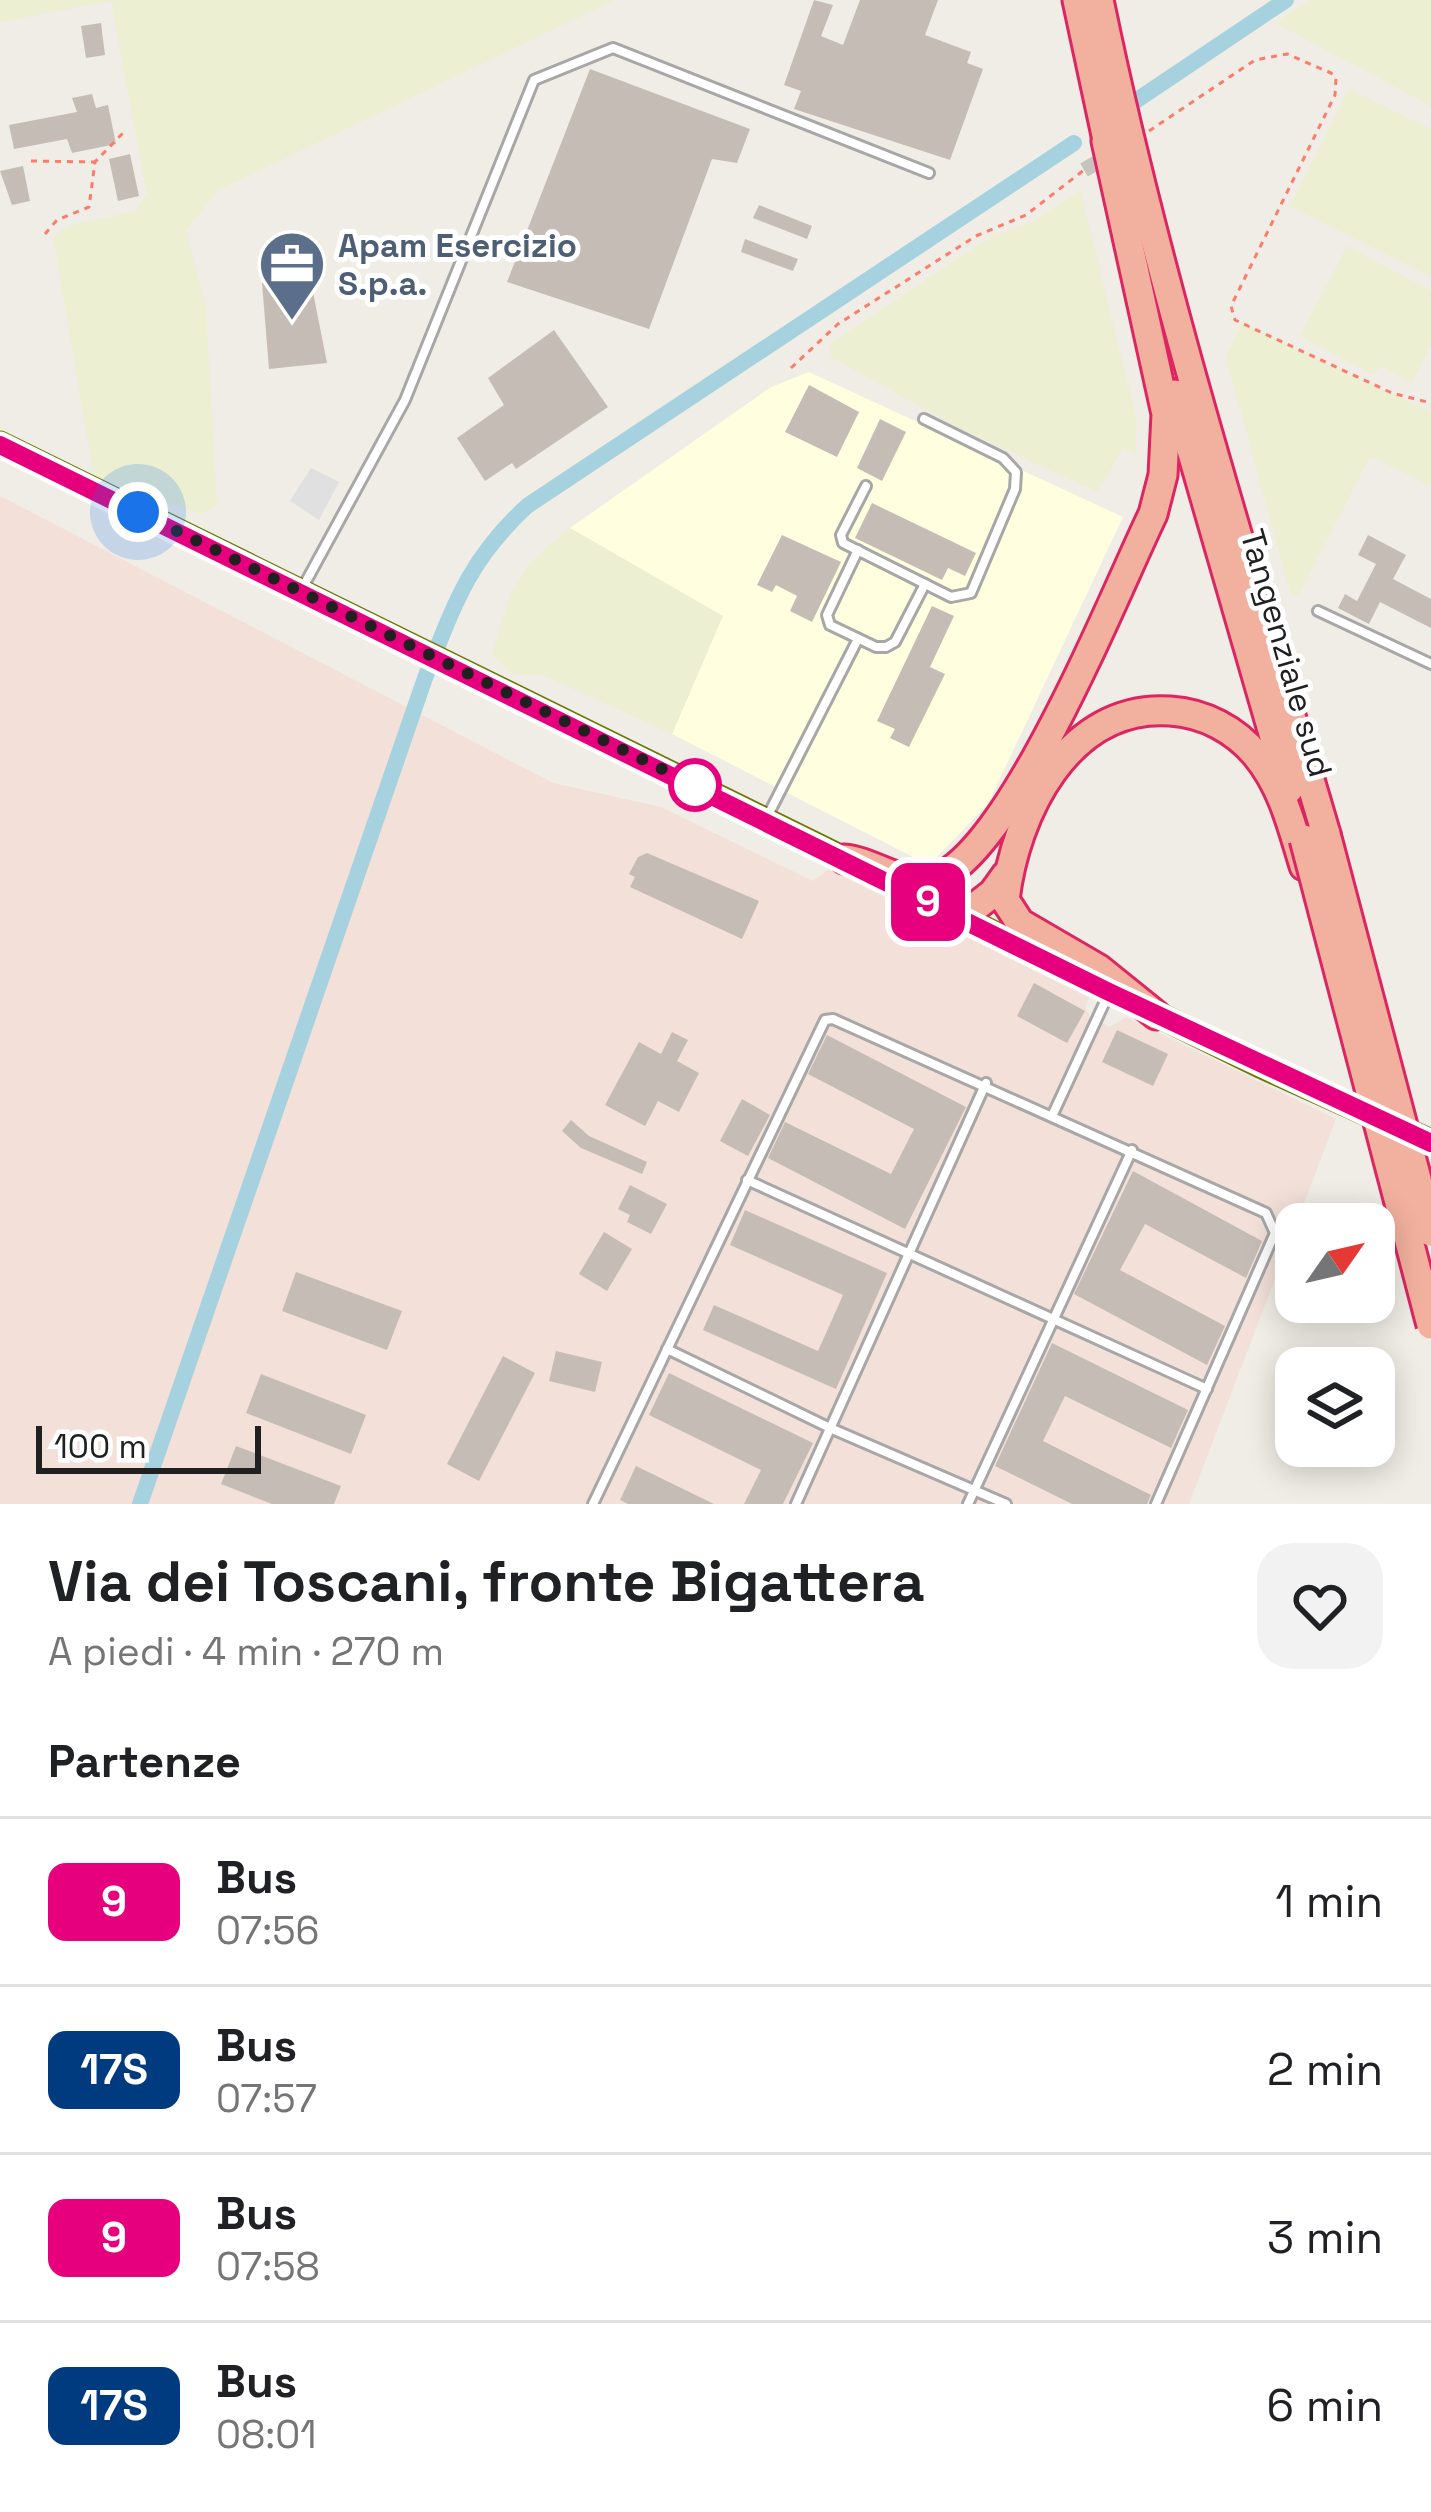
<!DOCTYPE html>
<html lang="it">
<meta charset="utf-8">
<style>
body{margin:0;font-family:"Space Grotesk",sans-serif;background:#f2f2f2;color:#202124;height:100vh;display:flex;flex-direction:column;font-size:45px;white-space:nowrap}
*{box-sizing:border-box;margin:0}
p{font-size:39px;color:#757577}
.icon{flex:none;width:66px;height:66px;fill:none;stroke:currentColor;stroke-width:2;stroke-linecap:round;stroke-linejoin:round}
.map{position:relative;height:1504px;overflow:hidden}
.side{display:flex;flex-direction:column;background:#fff;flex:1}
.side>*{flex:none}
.badge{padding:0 24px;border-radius:18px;font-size:42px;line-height:78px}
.needle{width:78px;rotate:56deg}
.tools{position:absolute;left:1275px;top:1203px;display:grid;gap:24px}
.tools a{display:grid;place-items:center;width:120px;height:120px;border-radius:24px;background:#fff;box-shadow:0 6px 30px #0003;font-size:60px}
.scale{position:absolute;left:36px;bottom:30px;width:225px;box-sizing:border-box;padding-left:12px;border:6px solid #202020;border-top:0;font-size:33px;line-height:42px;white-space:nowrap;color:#202020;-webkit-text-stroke:9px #fff;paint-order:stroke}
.you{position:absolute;width:60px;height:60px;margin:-30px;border:9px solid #fff;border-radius:50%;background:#1a73e8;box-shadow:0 0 0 18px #1a73e833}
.map>.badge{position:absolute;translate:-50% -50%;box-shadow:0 0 0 6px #fff}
h2{padding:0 48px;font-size:45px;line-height:108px}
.round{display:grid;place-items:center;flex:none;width:126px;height:126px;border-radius:36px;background:#f2f2f2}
.head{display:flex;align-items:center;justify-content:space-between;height:204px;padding:0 48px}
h1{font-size:57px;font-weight:600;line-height:90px}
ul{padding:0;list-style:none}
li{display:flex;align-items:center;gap:36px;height:168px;padding:0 48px;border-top:3px solid #e0e0e0}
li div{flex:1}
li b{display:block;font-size:45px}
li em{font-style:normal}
li .badge{min-width:132px;font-weight:700;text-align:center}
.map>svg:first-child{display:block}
.education{fill:#ffffe0}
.military{fill:#f2e0d9}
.farmland{fill:#ecefd1}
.parking{fill:#e0e0e0}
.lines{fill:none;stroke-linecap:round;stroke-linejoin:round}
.canal{stroke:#a6d1de;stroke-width:16}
.building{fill:#c5bdb5}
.minor-tunnel{stroke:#c6c4be;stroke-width:15;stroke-dasharray:15 8;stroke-linecap:butt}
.service-casing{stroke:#a7a7a7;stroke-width:14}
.secondary-casing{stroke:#6b7904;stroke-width:27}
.trunk-casing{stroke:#dd2562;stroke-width:33}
.path{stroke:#fb7c6c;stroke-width:3;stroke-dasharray:6 6;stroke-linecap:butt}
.service{stroke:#fff;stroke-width:8}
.secondary{stroke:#f6faba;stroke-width:21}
.trunk{stroke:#f2b19e;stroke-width:27}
.trunk-bridge-casing{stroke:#dd2562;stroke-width:33;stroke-linecap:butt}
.trunk-bridge{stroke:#f2b19e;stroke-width:27}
.line-casing{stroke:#fff;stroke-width:27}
.line{stroke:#e6007e;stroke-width:18}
.walk{stroke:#202020;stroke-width:12;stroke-dasharray:0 21.6}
.stop-dot{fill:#fff;stroke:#e6007e;stroke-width:6}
.labels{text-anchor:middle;stroke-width:10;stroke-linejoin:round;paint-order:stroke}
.service-label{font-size:33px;font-weight:bold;fill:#4e5e75;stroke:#fff;text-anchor:start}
.street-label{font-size:33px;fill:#202020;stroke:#fff}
</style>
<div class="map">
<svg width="1431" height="1504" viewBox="0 0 1431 1504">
<rect width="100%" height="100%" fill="#f0ede6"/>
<!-- education -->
<polygon class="education" points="809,372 1123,517 988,804 929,865 672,734 722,616 570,528 771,387"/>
<!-- military -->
<polygon class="military" points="0,496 553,783 661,807 813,881 829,869 1090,996 1085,1007 1090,1017 1110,1027 1126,1017 1336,1119 1189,1504 0,1504"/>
<!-- farmland -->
<g class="farmland">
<polygon points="0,0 615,0 217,191 186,231 206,310 217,505 200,514 94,476 53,237 68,226 135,211 147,194 111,1 0,22"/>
<polygon points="1310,0 1431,0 1431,106 1275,23"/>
<polygon points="1349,89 1431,129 1431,277 1290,206"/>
<polygon points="1080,190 1136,417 1136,455 1123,449 1097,492 953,425 831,357 829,344 988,238 1032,222"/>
<polygon points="1347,246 1431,291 1431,345 1412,383 1380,366 1374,375 1300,336"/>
<polygon points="1242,323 1431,412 1431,486 1370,456 1299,595 1291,595 1226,357"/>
<polygon points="570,528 723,616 672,734 540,674 512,674 492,654 511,593 529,563"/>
</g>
<!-- parking -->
<polygon class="parking" points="311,468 339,482 319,520 290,501"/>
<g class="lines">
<!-- canal -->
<g class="canal">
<polyline points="1128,106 1286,0"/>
<path d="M140,1504L425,678C455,604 467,562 527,506L1074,143"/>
</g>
</g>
<!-- building -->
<g class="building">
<polygon points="814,0 833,5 821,36 843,45 860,0 938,0 925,35 971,52 967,63 983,69 950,160 794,109 801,91 784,85"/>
<polygon points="101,23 105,55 86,58 81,26"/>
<polygon points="590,69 750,129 737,163 712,159 649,329 507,282"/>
<polygon points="92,94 96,108 108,105 116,144 72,153 67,139 14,149 9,125 77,112 72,98"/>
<polygon points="130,154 139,196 118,201 109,159"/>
<polygon points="23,166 30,201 12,205 0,171"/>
<polygon points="759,205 812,226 807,239 753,218"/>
<polygon points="745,239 798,259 793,271 741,252"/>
<polygon points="311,282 327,363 269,369 262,283"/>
<polygon points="554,330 608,407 516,469 512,463 485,481 457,438 504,405 488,378"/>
<polygon points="809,385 859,412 837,457 785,432"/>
<polygon points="880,419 906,432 882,481 857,468"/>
<polygon points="872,503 976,553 965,576 948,568 942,580 855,538"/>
<polygon points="782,535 841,562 812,622 790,611 797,596 776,585 772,592 757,585"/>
<polygon points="1368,535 1406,555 1393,579 1431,599 1431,628 1380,602 1369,624 1338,608 1345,594 1357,601 1376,564 1358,555"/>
<polygon points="932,606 954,616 930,667 945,674 909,747 890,738 895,729 877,721"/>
<polygon points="647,853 759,901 742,939 630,887 635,877 629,874 638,857"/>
<polygon points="1034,983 1085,1011 1067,1043 1017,1016"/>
<polygon points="1117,1030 1168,1054 1153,1086 1102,1062"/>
<polygon points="672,1032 688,1040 677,1061 699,1073 679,1112 658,1101 645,1126 605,1105 639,1042 661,1054"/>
<polygon points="827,1035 966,1107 905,1229 768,1158 785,1122 891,1174 914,1129 808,1074"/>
<polygon points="742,1099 770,1115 748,1156 720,1141"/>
<polygon points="571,1120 589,1136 647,1162 642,1174 581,1148 562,1131"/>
<polygon points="1133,1171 1262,1241 1246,1278 1145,1224 1120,1270 1225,1326 1207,1365 1074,1294"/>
<polygon points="630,1185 667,1204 651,1234 627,1222 630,1215 618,1209"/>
<polygon points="745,1210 887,1273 836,1389 703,1330 714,1305 818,1351 843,1295 730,1245"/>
<polygon points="604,1232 632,1249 607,1291 579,1274"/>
<polygon points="296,1272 402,1311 387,1350 282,1311"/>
<polygon points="1052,1343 1188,1410 1171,1448 1065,1396 1043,1441 1151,1495 1147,1504 1072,1504 995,1466"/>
<polygon points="556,1351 602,1362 595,1392 549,1381"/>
<polygon points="503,1356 535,1373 479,1481 447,1464"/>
<polygon points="669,1373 813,1443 783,1504 744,1504 761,1470 649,1415"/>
<polygon points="261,1374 366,1415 351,1454 246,1413"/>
<polygon points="236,1446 341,1486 334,1504 272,1504 221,1484"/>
<polygon points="636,1466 714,1504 628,1504 620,1500"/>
</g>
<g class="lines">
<!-- minor-tunnel -->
<polyline class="minor-tunnel" points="1084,170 1113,153"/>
<!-- service casing -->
<g class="service-casing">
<g id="service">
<polyline points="866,486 841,535 843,543 951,597 971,593 1015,489 1016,472 1003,458 924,419"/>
<polyline points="858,550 827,615 830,625 876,647 886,647 895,642 925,584"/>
<polyline points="303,587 405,400 534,80 613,48 929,173"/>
<polyline points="1318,611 1431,664"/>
<polyline points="766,819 858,639"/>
<polyline points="1053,1114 1108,995"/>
<polyline points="747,1180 1207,1389"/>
<polyline points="667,1349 830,1428 1006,1504"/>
<polyline points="593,1504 825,1020 833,1019 1266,1213 1275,1233 1156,1504"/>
<polyline points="796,1504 986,1083"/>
<polyline points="968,1504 1132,1150"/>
</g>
</g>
<!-- secondary casing -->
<g class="secondary-casing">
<g id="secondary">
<polyline points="0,444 858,866"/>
<polyline points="891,883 1260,1065 1431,1142"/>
</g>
</g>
<!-- trunk casing -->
<g class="trunk-casing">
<g id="trunk">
<polyline points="1077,0 1110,154"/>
<path d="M1099,0C1157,282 1245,558 1326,834"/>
<polyline points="1175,394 1289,789"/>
<path d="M844,859C872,861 905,888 932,880C1010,858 1115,592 1153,514L1163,475L1166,414L1106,141"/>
<polyline points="961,918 993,893 1006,875"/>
<path d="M1156,1015L1099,969L1020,923L1005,900C1015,814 1068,704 1170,711C1204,713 1236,730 1257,756C1283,788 1292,827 1304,866"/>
</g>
</g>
<!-- path -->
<g class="path">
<polyline points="1149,131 1255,60 1287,54 1331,73 1336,78 1335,95 1231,306 1235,320 1392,393 1431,403"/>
<polyline points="31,161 95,162"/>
<polyline points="45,234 57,220 89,207 95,162 123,133"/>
<polyline points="791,368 838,324 976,236 1026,215 1084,170"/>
</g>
<!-- service -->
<use href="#service" class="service"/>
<!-- secondary -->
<use href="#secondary" class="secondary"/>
<!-- trunk -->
<use href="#trunk" class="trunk"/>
<!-- trunk-bridge casing -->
<g class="trunk-bridge-casing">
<g id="trunk-bridge">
<polyline points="1326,834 1431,1232"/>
<polyline points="1304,839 1431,1325"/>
</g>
</g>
<!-- trunk-bridge -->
<use href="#trunk-bridge" class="trunk-bridge"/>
</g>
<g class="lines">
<!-- line casing -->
<g class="line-casing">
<polyline id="line" points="0,445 1109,992 1431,1143"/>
</g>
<!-- line -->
<use href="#line" class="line"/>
<!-- walk -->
<polyline class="walk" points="138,512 695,785"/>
</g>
<!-- icons -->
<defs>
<g id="office-pin" transform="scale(3.45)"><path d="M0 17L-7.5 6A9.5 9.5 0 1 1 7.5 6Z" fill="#5c6f8a" stroke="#fff"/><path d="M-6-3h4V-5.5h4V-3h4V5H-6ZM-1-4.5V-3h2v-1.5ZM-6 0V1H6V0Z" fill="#fff"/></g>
</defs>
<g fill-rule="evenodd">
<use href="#office-pin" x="292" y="264"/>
</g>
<!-- markers -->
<circle class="stop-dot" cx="695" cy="785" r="24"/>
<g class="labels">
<!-- service labels -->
<g class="service-label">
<text x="338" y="257">Apam Esercizio<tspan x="338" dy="38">S.p.a.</tspan></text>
</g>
<!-- street labels -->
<g class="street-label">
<text transform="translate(1287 653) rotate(74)" y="12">Tangenziale sud</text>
</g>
</g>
</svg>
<div class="tools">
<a><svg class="needle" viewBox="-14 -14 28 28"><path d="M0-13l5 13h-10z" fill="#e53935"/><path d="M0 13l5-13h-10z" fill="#757577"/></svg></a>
<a><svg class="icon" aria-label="layers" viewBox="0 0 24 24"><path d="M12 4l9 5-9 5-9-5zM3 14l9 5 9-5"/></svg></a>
</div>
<div class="scale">100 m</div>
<div class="you" style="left:138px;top:512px"></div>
<b class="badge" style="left:928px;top:902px;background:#e6007e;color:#fff">9</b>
</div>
<section class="side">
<div class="head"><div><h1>Via dei Toscani, fronte Bigattera</h1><p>A piedi · 4 min · 270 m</p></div><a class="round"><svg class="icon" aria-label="heart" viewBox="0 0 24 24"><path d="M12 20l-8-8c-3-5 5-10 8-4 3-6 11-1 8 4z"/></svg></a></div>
<h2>Partenze</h2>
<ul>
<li><span class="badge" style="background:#e6007e;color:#fff">9</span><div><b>Bus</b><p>07:56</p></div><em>1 min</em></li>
<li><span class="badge" style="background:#003b80;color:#fff">17S</span><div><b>Bus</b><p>07:57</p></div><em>2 min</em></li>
<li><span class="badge" style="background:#e6007e;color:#fff">9</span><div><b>Bus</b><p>07:58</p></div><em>3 min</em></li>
<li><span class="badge" style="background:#003b80;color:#fff">17S</span><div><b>Bus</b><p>08:01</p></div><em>6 min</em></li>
</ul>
</section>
